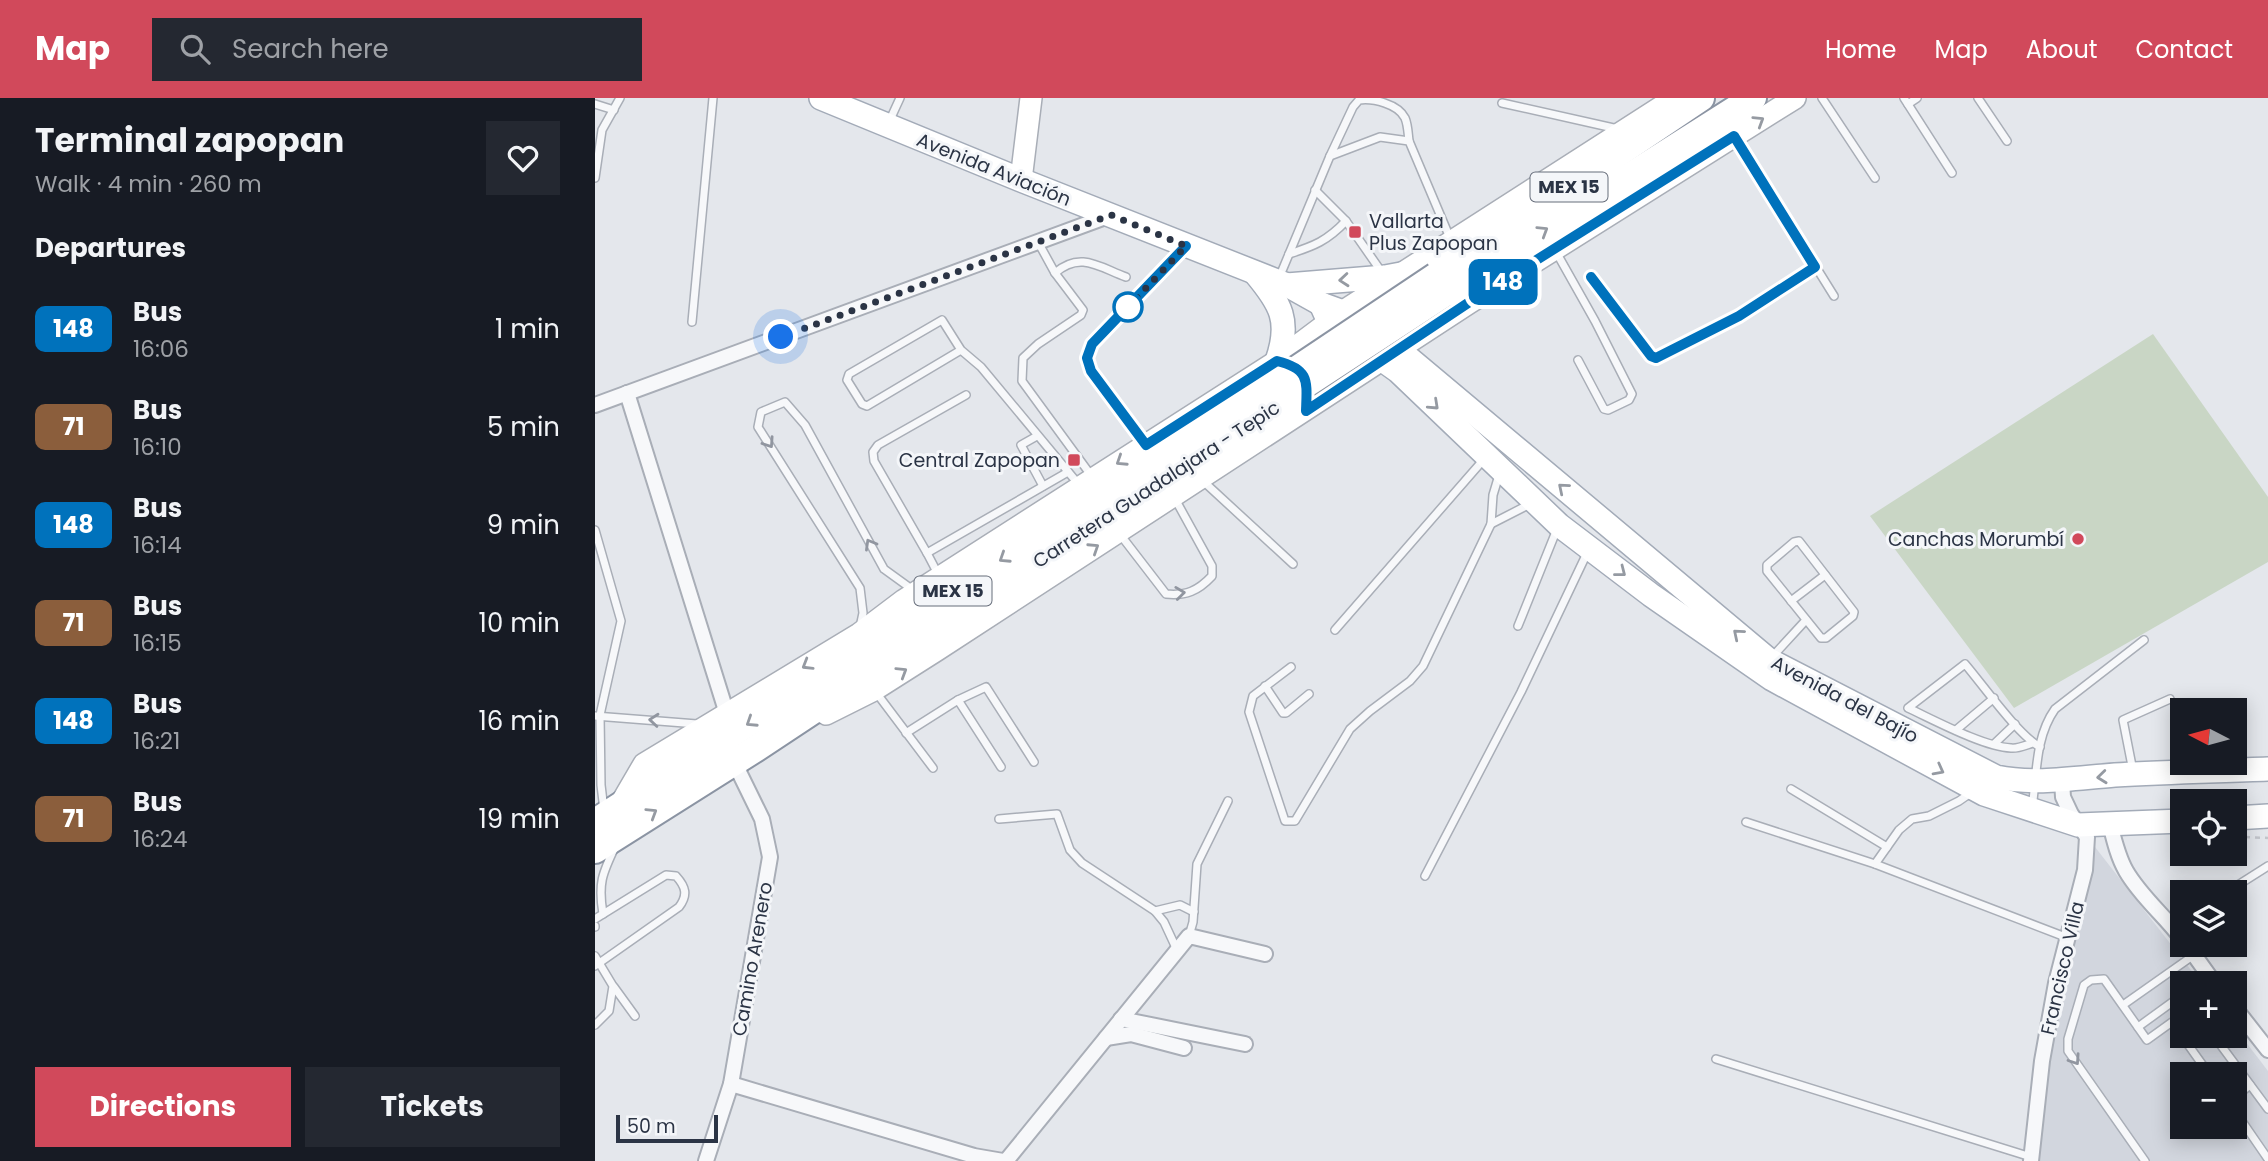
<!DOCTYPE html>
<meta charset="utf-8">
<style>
body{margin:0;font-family:Poppins,sans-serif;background:#242831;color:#f1f3f6;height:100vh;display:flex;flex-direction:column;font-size:26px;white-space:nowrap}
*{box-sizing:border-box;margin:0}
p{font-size:23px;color:#9ea1a6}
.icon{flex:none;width:38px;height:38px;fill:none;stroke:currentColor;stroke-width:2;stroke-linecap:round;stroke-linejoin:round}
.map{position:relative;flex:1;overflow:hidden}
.drawer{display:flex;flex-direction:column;background:#171b24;width:595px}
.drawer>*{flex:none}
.badge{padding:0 14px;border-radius:10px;font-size:24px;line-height:46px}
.needle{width:46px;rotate:276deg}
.buttons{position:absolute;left:1575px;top:600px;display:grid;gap:14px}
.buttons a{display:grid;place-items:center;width:77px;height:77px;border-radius:0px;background:#171b24;box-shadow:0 4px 18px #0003;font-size:35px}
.scale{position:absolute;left:21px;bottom:18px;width:102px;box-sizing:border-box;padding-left:7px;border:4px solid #2b3445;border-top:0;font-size:19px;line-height:24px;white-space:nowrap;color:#2b3445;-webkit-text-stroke:5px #f4f6f9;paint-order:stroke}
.you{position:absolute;width:35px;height:35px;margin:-18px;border:5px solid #fff;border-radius:50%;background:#1a73e8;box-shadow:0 0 0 10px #1a73e833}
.map>.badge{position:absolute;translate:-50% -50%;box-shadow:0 0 0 4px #fff}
h2{padding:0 35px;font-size:26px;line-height:63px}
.round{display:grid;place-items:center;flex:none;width:74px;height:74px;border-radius:0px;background:#242831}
.summary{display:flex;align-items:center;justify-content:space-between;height:119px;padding:0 35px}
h1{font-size:33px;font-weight:700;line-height:52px}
.action{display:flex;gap:14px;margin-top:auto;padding:14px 35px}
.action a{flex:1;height:80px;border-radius:0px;background:#d1495b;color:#fff;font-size:28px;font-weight:700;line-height:80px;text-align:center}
.action a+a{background:#242831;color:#f1f3f6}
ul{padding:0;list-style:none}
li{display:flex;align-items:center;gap:21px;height:98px;padding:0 35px}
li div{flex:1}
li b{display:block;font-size:26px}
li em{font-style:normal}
li .badge{min-width:77px;font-weight:700;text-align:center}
header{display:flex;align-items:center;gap:42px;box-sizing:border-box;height:98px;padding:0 35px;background:#d1495b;color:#fff}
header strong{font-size:33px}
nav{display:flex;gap:38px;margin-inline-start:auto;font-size:24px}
.search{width:490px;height:63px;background:#242831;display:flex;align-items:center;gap:18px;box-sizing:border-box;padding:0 24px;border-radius:0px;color:#9ea1a6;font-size:26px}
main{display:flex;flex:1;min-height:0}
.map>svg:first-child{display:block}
.built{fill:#d2d6de;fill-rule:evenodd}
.green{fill:#c9d6c5}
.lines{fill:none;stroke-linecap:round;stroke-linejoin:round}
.lane-casing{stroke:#a9aeb7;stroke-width:10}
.street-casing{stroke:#a9aeb7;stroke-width:18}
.secondary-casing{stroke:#a9aeb7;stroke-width:24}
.primary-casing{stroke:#a3abb8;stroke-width:26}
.highway-casing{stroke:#8b94a3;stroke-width:30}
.path{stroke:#c2c5cb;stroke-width:2.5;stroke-dasharray:5 5;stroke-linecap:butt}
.lane{stroke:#f7f8fa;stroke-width:7}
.street{stroke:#f7f8fa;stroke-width:14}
.secondary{stroke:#fff;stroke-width:21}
.primary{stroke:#fff;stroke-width:23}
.highway{stroke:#fff;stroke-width:26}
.highway-bridge-casing{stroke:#8b94a3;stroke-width:30;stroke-linecap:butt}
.highway-bridge{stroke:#fff;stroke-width:26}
.oneway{stroke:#959aa2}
.oneway2{stroke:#9196a0}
.line-casing{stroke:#fff;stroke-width:16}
.line{stroke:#0072bc;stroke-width:10}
.walk{stroke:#2b3445;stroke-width:7;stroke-dasharray:0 12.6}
.poi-dot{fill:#d1495b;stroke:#f4f6f9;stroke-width:2.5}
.stop-dot{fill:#fff;stroke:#0072bc;stroke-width:3.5}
.labels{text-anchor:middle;stroke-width:6;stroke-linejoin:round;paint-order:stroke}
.shield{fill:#f4f6f9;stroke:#676e7b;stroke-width:2}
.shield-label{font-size:18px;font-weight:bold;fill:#2b3445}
.street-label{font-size:19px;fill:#2b3445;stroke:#f4f6f9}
.poi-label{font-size:19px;fill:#2b3445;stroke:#f4f6f9;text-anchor:end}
</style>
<header>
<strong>Map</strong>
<div class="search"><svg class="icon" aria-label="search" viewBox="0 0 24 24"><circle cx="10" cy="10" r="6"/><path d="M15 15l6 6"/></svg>Search here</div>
<nav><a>Home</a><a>Map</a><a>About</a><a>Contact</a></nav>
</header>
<main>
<section class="drawer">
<div class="summary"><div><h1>Terminal zapopan</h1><p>Walk · 4 min · 260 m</p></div><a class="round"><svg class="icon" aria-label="heart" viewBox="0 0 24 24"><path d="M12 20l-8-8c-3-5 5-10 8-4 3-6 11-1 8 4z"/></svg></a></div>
<h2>Departures</h2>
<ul>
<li><span class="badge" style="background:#0072bc;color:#fff">148</span><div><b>Bus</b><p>16:06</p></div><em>1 min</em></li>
<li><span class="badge" style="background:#8b5e3c;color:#fff">71</span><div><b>Bus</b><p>16:10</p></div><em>5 min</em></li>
<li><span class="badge" style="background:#0072bc;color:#fff">148</span><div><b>Bus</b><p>16:14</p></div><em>9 min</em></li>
<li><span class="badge" style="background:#8b5e3c;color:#fff">71</span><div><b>Bus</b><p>16:15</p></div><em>10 min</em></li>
<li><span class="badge" style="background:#0072bc;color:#fff">148</span><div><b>Bus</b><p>16:21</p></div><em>16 min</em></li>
<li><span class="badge" style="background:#8b5e3c;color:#fff">71</span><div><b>Bus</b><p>16:24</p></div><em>19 min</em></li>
</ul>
<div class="action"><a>Directions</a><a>Tickets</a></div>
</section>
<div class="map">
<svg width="1673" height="1063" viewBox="0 0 1673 1063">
<rect width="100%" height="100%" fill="#e4e7ec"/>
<!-- built -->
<path class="built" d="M1500,749L1606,885L1587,886V938H1640V930L1673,973V1063H1440L1460,889ZM1587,976H1640V1029H1587Z"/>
<!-- green -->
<polygon class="green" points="1558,236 1673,399 1673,464 1419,610 1275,418"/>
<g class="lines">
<!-- lane casing -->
<g class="lane-casing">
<g id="lane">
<polyline points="1227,0 1280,80"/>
<polyline points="1309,0 1357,75"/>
<polyline points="1383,0 1412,43"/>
<polyline points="907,5 1023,31"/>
<polyline points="0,6 19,12"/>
<polyline points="1313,6 1322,0"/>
<polyline points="294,24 305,0"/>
<polyline points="1140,39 1239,198"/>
<path d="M735,58L758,9L764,2C778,0 803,6 810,20C813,27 813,35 814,43"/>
<polyline points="0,80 7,32 25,0"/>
<polyline points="720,92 751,123"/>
<polyline points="443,144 460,175 488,212 486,217 443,246 428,260 427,283 498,380"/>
<polyline points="960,152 1000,223 1037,296 1034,302 1013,312 1009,311 983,262"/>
<path d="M694,156C719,148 732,143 751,123L788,176"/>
<path d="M460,175C485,153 504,169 531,179"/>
<polyline points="997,179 1056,258 1061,260 1144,218 1220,169"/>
<polyline points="684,180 735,58 785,39 814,43 855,140"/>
<polyline points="97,224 118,0"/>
<polyline points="366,252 272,308 267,306 252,282 254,276 347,222 366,252 386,269 485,388"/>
<polyline points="371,297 283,347 278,354 279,363 332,455 473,374"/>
<polyline points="442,338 426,347 448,388"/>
<polyline points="550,347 496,273 492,260 497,246 590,149"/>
<polyline points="608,383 698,466"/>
<polyline points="896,426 935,406"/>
<polyline points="0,432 26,523 5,617 6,687 9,712"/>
<path d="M524,435L571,496C591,498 603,493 617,478V468L579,399"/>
<polygon points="1204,443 1259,514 1258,518 1231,540 1226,540 1172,473 1172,467 1199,444"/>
<polyline points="332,455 343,476"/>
<polyline points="1196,503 1230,477"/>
<polyline points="923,528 962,431"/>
<polyline points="265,529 268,515 265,490 163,329 166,314 190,304 210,327 289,471 318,492"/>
<polyline points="740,532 890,360"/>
<polyline points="1177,559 1211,522"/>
<polyline points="696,569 658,598 654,614 690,723 700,723 755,631 775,613 815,583 828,568 896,426 898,397 904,377"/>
<polyline points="670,588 688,615 691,615 714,596"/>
<polyline points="280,593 338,670"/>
<polyline points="363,602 391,589 439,664"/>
<polyline points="0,618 102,626"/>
<polyline points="1361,632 1399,600"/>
<polyline points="311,635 363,602 406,669"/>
<path d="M1438,645C1431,647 1423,651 1416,650C1389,649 1339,622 1313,610L1370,566C1388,587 1423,637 1445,649"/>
<polyline points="1399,646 1420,626"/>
<polyline points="1538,673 1528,622 1575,601"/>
<polyline points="1196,691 1292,749"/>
<path d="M1437,710C1442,676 1440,639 1460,611L1549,542"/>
<polyline points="404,721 462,716 475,752 487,765 560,813 569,824 582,852"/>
<polyline points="1151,724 1280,766 1473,840"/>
<polyline points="1280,766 1304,732 1317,721 1334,718 1364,703 1377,694"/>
<polyline points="830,778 926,594 993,453"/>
<polyline points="1632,794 1673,768"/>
<polyline points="560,813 585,807 599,814"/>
<path d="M0,821L8,816C3,786 7,776 20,749"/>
<polyline points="0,828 0,829"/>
<polyline points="594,838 598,824 602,766 633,703"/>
<polyline points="0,858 18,888 14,913 0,927"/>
<path d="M0,868L84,809C93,797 91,789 81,778L71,777L8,816"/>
<polyline points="19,889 40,918"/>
<polyline points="1528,907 1599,857"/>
<polyline points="1543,929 1587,897"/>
<polyline points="1619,938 1673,1011"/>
<polyline points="1121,961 1436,1059"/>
<polyline points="1640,999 1655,987"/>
<polyline points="1640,1013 1673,1061"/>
<polyline points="1550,1063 1473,953 1473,941 1489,887 1496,882 1509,881 1552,942 1577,924 1614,976"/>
</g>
</g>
<!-- street casing -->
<g class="street-casing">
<g id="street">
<polyline points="32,295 132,616"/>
<polyline points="0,307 516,117"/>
<path d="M1515,726C1519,742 1523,759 1531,773C1546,799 1570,818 1587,841"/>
<polyline points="1592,847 1620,886"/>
<polyline points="1640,910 1673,952"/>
<polyline points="526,921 650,946"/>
<polyline points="511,940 536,936 589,950"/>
<polyline points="136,986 379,1058 408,1063"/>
<polyline points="111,1063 136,986 175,759 167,721 145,676 141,662"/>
<polyline points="411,1063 594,838 670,856"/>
<polyline points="1436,1063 1447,963 1461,885 1490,772 1492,739 1476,716 1468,699 1467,683"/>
</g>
</g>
<!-- secondary casing -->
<g class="secondary-casing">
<g id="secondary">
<polyline points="426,82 436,0"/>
<polyline points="231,616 279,592 342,552 874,205 1200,0"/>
<polyline points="25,707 49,666 264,536 309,502 682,263 750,212 1080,0"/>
</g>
</g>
<!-- primary casing -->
<g class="primary-casing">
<g id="primary">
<path d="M226,0L426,82L692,187L726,206L748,214L804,252L1174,562L1401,679C1441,687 1480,680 1520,677C1571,674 1622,673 1673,671"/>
<path d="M660,175C686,206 696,223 682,263"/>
<polyline points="692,187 790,179 806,176"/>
<polyline points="726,206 734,224 803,273 964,427 1056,497 1177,581 1389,696 1483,727 1587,723"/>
<polyline points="1640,720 1673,718"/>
</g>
</g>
<!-- highway casing -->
<g class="highway-casing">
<g id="highway">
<polyline points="841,178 1106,0"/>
<polyline points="849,196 1158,0"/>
<polyline points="0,724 693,277"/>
<polyline points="0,752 160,651 701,293"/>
</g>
</g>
<!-- path -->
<polyline class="path" points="1650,739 1673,740"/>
<!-- lane -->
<use href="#lane" class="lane"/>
<!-- street -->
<use href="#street" class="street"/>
<!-- secondary -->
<use href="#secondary" class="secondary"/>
<!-- primary -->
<use href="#primary" class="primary"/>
<!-- highway -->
<use href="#highway" class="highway"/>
<!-- highway-bridge casing -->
<g class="highway-bridge-casing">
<g id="highway-bridge">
<polyline points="693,277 841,178"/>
<polyline points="701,293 849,196"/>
</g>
</g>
<!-- highway-bridge -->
<use href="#highway-bridge" class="highway-bridge"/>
</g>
<!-- one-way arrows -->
<defs><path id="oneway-chevron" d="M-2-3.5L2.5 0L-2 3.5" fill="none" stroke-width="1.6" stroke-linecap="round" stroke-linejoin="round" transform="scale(1.75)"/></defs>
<g class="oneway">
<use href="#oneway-chevron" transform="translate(1164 23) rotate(-32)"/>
<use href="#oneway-chevron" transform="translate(948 133) rotate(-32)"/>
<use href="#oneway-chevron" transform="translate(749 182) rotate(175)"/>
<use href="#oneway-chevron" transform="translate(839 307) rotate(43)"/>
<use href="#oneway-chevron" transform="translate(526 363) rotate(147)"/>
<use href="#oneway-chevron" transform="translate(968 390) rotate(-140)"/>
<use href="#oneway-chevron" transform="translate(499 450) rotate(-33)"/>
<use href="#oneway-chevron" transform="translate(409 460) rotate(147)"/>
<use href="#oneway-chevron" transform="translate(1026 474) rotate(38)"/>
<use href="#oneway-chevron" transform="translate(1143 536) rotate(-140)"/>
<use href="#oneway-chevron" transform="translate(212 567) rotate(149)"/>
<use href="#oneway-chevron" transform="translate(307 574) rotate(-32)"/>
<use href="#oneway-chevron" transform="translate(156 624) rotate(147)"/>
<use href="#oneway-chevron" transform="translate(1344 672) rotate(28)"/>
<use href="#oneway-chevron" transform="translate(1507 679) rotate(174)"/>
<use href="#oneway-chevron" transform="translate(57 715) rotate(-32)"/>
</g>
<g class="oneway2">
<use href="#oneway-chevron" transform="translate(174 345) rotate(56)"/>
<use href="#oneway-chevron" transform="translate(275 446) rotate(-120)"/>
<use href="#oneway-chevron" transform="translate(585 495) rotate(-7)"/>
<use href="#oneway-chevron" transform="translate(59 622) rotate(-175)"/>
<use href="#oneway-chevron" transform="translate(1480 962) rotate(56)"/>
</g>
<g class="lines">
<!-- line casing -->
<g class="line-casing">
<path id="line" d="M591,148L497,246L492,260L496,273L551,347L682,263C715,271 712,283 711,313L873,205L1139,38L1220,169L1144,218L1061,260L1056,258L996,179"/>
</g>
<!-- line -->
<use href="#line" class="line"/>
<!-- walk -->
<polyline class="walk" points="186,239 516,117 591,148 533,209"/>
</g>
<!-- markers -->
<g class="poi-dot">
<rect x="753" y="127" width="14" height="14" rx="3.5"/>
<rect x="472" y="355" width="14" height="14" rx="3.5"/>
<circle cx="1483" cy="441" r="7"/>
</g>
<circle class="stop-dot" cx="533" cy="209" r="14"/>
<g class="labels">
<!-- shield labels -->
<g class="shield">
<rect x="935.5" y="74.5" width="77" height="29" rx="5"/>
<rect x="319.5" y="478.5" width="77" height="29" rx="5"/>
</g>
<g class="shield-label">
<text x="974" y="95">MEX 15</text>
<text x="358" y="499">MEX 15</text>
</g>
<!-- street labels -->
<g class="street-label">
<text transform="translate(399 71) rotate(22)" y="7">Avenida Aviación</text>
<text transform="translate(561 386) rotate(-33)" y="7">Carretera Guadalajara - Tepic</text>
<text transform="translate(1250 601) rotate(28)" y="7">Avenida del Bajío</text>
<text transform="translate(157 861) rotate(-80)" y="7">Camino Arenero</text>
<text transform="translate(1467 870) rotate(-77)" y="7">Francisco Villa</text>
</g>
<!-- poi labels -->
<g class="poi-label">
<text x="774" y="130" text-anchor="start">Vallarta<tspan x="774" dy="22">Plus Zapopan</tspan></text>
<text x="465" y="369">Central Zapopan</text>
<text x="1469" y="448">Canchas Morumbí</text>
</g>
</g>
</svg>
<div class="buttons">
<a><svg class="needle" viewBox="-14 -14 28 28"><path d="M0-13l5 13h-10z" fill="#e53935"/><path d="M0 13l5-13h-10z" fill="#9ea1a6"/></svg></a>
<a><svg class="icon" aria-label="locate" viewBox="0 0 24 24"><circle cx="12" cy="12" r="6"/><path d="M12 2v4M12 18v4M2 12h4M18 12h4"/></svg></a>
<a><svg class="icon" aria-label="layers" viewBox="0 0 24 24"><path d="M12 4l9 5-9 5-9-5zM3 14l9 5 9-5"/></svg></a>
<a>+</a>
<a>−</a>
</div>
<div class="scale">50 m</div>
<div class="you" style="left:186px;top:239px"></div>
<b class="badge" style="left:908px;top:184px;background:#0072bc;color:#fff">148</b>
</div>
</main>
